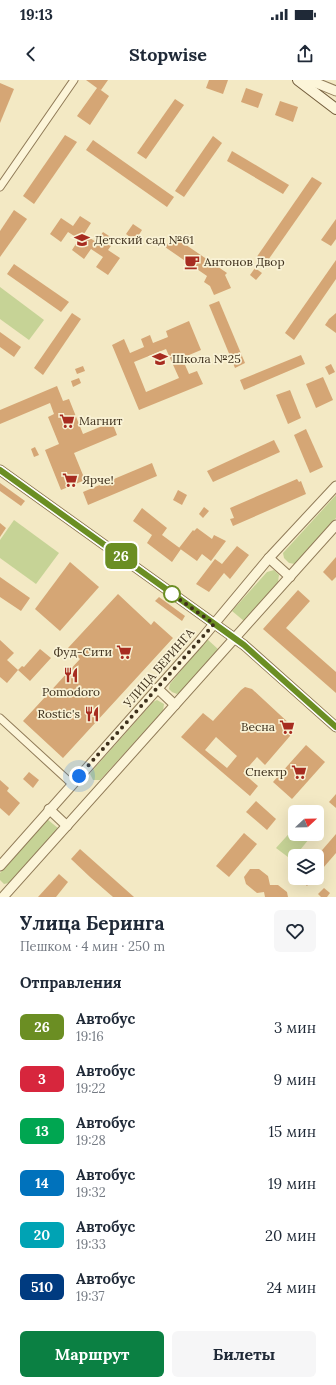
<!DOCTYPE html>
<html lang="ru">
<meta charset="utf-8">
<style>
body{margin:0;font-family:Lora,serif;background:#f6f6f7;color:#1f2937;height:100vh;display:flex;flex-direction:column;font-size:15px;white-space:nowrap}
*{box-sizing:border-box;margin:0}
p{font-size:13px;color:#747a83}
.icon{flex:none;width:22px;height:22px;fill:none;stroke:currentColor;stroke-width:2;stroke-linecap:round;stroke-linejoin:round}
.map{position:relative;height:817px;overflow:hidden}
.side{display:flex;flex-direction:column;background:#fff;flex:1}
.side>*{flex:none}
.badge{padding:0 8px;border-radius:6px;font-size:14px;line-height:26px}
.needle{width:26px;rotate:68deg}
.buttons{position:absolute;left:288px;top:725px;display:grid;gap:8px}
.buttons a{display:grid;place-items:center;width:36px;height:36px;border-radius:6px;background:#fff;box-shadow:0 4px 16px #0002;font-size:20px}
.you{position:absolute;width:20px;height:20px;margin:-10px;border:3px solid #fff;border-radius:50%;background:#1a73e8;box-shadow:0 0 0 6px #1a73e833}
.map>.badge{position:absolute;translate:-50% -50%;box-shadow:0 0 0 2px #fff}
h2{padding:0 20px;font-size:15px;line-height:36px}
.round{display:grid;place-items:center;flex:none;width:42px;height:42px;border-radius:6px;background:#f6f6f7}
.headline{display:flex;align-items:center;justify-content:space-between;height:68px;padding:0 20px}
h1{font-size:19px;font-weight:700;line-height:30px}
.action{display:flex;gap:8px;margin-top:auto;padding:8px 20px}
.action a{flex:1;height:46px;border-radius:6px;background:#0b8043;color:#fff;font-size:16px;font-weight:700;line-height:46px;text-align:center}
.action a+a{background:#f6f6f7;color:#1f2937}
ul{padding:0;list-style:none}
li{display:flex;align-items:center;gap:12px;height:52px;padding:0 20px}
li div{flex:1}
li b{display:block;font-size:15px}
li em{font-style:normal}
li .badge{min-width:44px;font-weight:700;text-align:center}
.status{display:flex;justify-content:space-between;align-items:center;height:28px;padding:0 20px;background:#fff;direction:ltr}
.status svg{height:11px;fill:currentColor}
header{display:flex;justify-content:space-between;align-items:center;height:52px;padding:0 20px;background:#fff;font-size:18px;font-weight:700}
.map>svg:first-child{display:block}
.green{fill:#c6d396}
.building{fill:#d5a675;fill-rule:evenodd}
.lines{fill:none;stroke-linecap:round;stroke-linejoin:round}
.minor-casing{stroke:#907b58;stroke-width:9}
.tertiary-casing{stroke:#907b58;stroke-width:11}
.secondary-casing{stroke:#725c3b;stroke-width:12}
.minor{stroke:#fcf5d9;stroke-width:7}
.tertiary{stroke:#fcf5d9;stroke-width:9}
.secondary{stroke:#fcf5d9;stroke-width:10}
.line-casing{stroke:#fff;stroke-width:9}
.line{stroke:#6b8e23;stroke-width:6}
.walk{stroke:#3f311d;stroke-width:4;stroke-dasharray:0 7.2}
.stop-dot{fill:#fff;stroke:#6b8e23;stroke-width:2}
.labels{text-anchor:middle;stroke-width:3.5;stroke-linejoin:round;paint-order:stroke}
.poi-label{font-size:12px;fill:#3f311d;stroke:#f9f2d5;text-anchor:start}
.street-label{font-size:12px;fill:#3f311d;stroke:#f9f2d5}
</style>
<div class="status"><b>19:13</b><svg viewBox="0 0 49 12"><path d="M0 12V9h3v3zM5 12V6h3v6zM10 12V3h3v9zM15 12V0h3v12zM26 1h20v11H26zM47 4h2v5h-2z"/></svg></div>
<header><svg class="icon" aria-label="back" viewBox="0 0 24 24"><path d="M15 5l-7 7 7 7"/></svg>Stopwise<svg class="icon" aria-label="share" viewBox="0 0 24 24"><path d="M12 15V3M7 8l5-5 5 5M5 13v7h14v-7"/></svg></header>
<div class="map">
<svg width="336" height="817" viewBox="0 0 336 817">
<rect width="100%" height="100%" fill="#f3e9c4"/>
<!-- green -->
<g class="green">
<polygon points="0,207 44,240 29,260 0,239"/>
<polygon points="336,415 336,438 295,484 289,483 284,478 283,473"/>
<polygon points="14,440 59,473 36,504 0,478 0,460"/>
<polygon points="274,490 279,495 278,502 244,541 232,531 267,492"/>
<polygon points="207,559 219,570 181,612 177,614 172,612 169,609 170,604"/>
<polygon points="157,620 164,624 163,631 100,700 93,700 90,694 92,691 153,622"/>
<polygon points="47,739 59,749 9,803 4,804 0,800 0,793"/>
<polygon points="295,747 295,754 313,754 292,780 276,768"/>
</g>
<!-- building -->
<g class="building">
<polygon points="86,0 108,0 101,10 98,8 109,16 90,45 77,36 97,8"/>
<polygon points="209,0 228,0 223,14 206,8"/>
<polygon points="0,3 14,9 0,43"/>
<polygon points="246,8 263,14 258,28 241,22"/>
<polygon points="175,19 184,25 146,79 137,73"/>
<polygon points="280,21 298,27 293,42 275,35"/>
<polygon points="65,55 77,62 34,124 23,116"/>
<polygon points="213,56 222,63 184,117 175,111"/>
<polygon points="93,60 174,117 167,127 86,70"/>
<polygon points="232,71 289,105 283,114 227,81"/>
<polygon points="312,97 322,103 266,183 256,178"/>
<polygon points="14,130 27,139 0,177 0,151"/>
<polygon points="80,136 91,143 84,154 96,162 103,152 115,160 108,170 120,178 108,195 96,187 103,177 91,169 84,179 72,170 79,159 68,152 61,162 50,154 61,138 73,146"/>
<polygon points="336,139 336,159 331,166 321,160"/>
<polygon points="133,144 142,150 135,161 126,154"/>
<polygon points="173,156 227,193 225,195 231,208 214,215 210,206 204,202 207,196 165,167"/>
<polygon points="336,180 336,199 294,260 285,253"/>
<polygon points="14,184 69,222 61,232 7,194"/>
<polygon points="255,188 262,193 256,200 250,195"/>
<polygon points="219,221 245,283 235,288 209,225"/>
<polygon points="72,233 81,239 43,295 34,288"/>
<polygon points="336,233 336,253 325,245 329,239"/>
<path d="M189,241L201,270L182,278L189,294L197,291L203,304L139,330L112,265L124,259L130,273L144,267L141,259L150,255L153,263L168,257L166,251ZM166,269L179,298L146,312L134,282Z"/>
<polygon points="0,252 21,267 14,277 0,267"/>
<polygon points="301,275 305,284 244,310 240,300"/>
<polygon points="331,284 335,292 329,295 325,287"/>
<polygon points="83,286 85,291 77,294 75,289"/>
<polygon points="323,297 333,320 316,328 306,304"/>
<polygon points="79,298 81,303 73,307 71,301"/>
<polygon points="57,306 63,321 69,319 83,354 112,342 117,355 74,373 85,400 61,410 45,370 59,364 48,337 54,334 50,323 0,344 0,330"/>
<polygon points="290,310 301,338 288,344 276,315"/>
<polygon points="306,349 323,387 310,393 294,355"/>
<polygon points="274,360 280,372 213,402 207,391"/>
<polygon points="35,367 39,375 34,377 31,369"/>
<polygon points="152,383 157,396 88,425 83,412"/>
<polygon points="297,399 299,402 301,401 306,414 233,446 230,439 234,438 230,428"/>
<polygon points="0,403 25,421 21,426 0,411"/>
<polygon points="178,410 187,415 182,425 173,420"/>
<polygon points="204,427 209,431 203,438 199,434"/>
<polygon points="142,428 167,448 162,455 181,469 172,482 147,463 152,455 133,441"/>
<polygon points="0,443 6,448 0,457"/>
<polygon points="197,448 212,459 214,455 226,461 211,481 202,474 197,481 179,468 193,450 194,451"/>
<polygon points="237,466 249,475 230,499 224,493 209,512 196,504 215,479 222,484"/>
<polygon points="336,477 336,497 332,501 323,492"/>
<polygon points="70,482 99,507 60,551 35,529"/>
<polygon points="0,497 30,518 21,531 0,517"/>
<polygon points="298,510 310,521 286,548 336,592 336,613 263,549"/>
<polygon points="118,514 151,545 154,541 173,558 63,678 23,641 80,579 68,568"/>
<polygon points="159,517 185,536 182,541 155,521"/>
<polygon points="0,560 14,573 7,580 18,590 7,603 0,597"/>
<polygon points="40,569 51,578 30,601 18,590 22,586 24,587"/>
<path d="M245,607L252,609L292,646V651L290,656L265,685L257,677L243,693L258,706L250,716L181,657L203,633L213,641L241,610ZM216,657L237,676L227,688L205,670Z"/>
<polygon points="306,665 325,682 292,719 273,702"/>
<polygon points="29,692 39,700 33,708 23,699"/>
<polygon points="0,700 9,708 7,711 20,723 9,736 0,728"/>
<polygon points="336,714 336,728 329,722"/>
<polygon points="256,721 276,739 267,750 246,732"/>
<polygon points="244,753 257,764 229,797 216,786"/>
<polygon points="336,754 336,773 317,795 317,776"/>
<polygon points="80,769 134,817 113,817 90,797 71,779"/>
<polygon points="250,789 259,789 268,796 270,805 278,805 287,812 288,817 265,817 264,812 257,813 246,804 244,797"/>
<polygon points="59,794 68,802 56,817 38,817"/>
<polygon points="298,798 314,798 307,806"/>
<polygon points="324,808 330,813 327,817 321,817 318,814"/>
</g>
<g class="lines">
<!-- minor casing -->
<g class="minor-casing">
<g id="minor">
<polyline points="0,107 74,0"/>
<polyline points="0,638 72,704"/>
</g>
</g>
<!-- tertiary casing -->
<g class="tertiary-casing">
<g id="tertiary">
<polyline points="309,0 336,11"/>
<polyline points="0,390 244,565 336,647"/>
<polyline points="269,478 290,497"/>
<polyline points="157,608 175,625"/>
<polyline points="49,729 67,746"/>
<polyline points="0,786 199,562 269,478 336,406"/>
<polyline points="3,817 336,445"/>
</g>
</g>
<!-- secondary casing -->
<g class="secondary-casing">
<polyline id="secondary" points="298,0 336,29"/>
</g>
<!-- minor -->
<use href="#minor" class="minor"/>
<!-- tertiary -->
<use href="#tertiary" class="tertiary"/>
<!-- secondary -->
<use href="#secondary" class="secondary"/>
</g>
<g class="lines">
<!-- line casing -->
<g class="line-casing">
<polyline id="line" points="0,390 244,565 336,647"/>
</g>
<!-- line -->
<use href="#line" class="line"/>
<!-- walk -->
<polyline class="walk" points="79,696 214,544 172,514"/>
</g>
<!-- icons -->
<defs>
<g id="school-bare" transform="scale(1.2)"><path d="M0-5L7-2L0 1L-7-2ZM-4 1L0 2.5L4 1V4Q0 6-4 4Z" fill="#a72c20" stroke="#f9f2d5" stroke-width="2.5" paint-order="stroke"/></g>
<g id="cafe-bare" transform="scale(1.2)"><path d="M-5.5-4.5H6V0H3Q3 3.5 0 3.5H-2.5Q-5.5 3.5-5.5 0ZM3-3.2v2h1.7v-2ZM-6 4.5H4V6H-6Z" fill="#a72c20" stroke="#f9f2d5" stroke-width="2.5" paint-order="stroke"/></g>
<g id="supermarket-bare" transform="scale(1.2)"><path d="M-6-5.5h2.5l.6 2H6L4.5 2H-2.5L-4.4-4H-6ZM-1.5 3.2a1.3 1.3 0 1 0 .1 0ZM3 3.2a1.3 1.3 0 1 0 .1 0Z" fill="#a72c20" stroke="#f9f2d5" stroke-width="2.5" paint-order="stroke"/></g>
<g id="restaurant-bare" transform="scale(1.2)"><path d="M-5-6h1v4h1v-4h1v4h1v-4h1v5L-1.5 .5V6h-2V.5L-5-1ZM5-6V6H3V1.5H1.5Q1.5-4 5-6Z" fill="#a72c20" stroke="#f9f2d5" stroke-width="2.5" paint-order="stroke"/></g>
</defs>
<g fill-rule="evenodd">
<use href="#school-bare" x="82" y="160"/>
<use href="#cafe-bare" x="192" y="182"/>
<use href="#school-bare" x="160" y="279"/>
<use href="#supermarket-bare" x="67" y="341"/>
<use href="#supermarket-bare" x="70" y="400"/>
<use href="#supermarket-bare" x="124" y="572"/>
<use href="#restaurant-bare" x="71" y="595"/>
<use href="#restaurant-bare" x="92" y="634"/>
<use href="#supermarket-bare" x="287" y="647"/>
<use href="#supermarket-bare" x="299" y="692"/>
</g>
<!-- markers -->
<circle class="stop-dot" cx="172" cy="514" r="8"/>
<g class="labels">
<!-- poi labels -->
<g class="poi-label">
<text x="94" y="164">Детский сад №61</text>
<text x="204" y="186">Антонов Двор</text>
<text x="172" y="283">Школа №25</text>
<text x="79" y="345">Магнит</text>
<text x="82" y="404">Ярче!</text>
<text x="112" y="576" text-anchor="end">Фуд-Сити</text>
<text x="71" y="616" text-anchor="middle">Pomodoro</text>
<text x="80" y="638" text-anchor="end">Rostic's</text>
<text x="275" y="651" text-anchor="end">Весна</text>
<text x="287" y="696" text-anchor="end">Спектр</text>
</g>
<!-- street labels -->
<g class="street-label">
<text transform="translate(159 588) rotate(-49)" y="4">УЛИЦА БЕРИНГА</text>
</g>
</g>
</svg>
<div class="buttons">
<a><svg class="needle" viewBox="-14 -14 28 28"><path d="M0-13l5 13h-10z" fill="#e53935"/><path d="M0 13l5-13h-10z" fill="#747a83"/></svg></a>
<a><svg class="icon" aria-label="layers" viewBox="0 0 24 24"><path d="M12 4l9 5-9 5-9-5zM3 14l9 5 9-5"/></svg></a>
</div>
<div class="you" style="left:79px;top:696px"></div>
<b class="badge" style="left:121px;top:476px;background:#6b8e23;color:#fff">26</b>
</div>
<section class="side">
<div class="headline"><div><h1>Улица Беринга</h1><p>Пешком · 4 мин · 250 m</p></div><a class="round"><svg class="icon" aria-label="heart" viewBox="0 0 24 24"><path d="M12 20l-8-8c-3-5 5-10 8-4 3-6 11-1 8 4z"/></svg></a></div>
<h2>Отправления</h2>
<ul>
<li><span class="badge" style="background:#6b8e23;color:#fff">26</span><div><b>Автобус</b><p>19:16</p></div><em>3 мин</em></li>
<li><span class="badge" style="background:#d7263d;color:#fff">3</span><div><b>Автобус</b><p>19:22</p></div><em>9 мин</em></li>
<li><span class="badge" style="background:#00a651;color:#fff">13</span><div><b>Автобус</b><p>19:28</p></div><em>15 мин</em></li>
<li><span class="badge" style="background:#0072bc;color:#fff">14</span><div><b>Автобус</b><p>19:32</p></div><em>19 мин</em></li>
<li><span class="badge" style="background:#00a3b4;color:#fff">20</span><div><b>Автобус</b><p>19:33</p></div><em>20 мин</em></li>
<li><span class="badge" style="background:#003b80;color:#fff">510</span><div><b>Автобус</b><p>19:37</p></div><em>24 мин</em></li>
</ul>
<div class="action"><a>Маршрут</a><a>Билеты</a></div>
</section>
